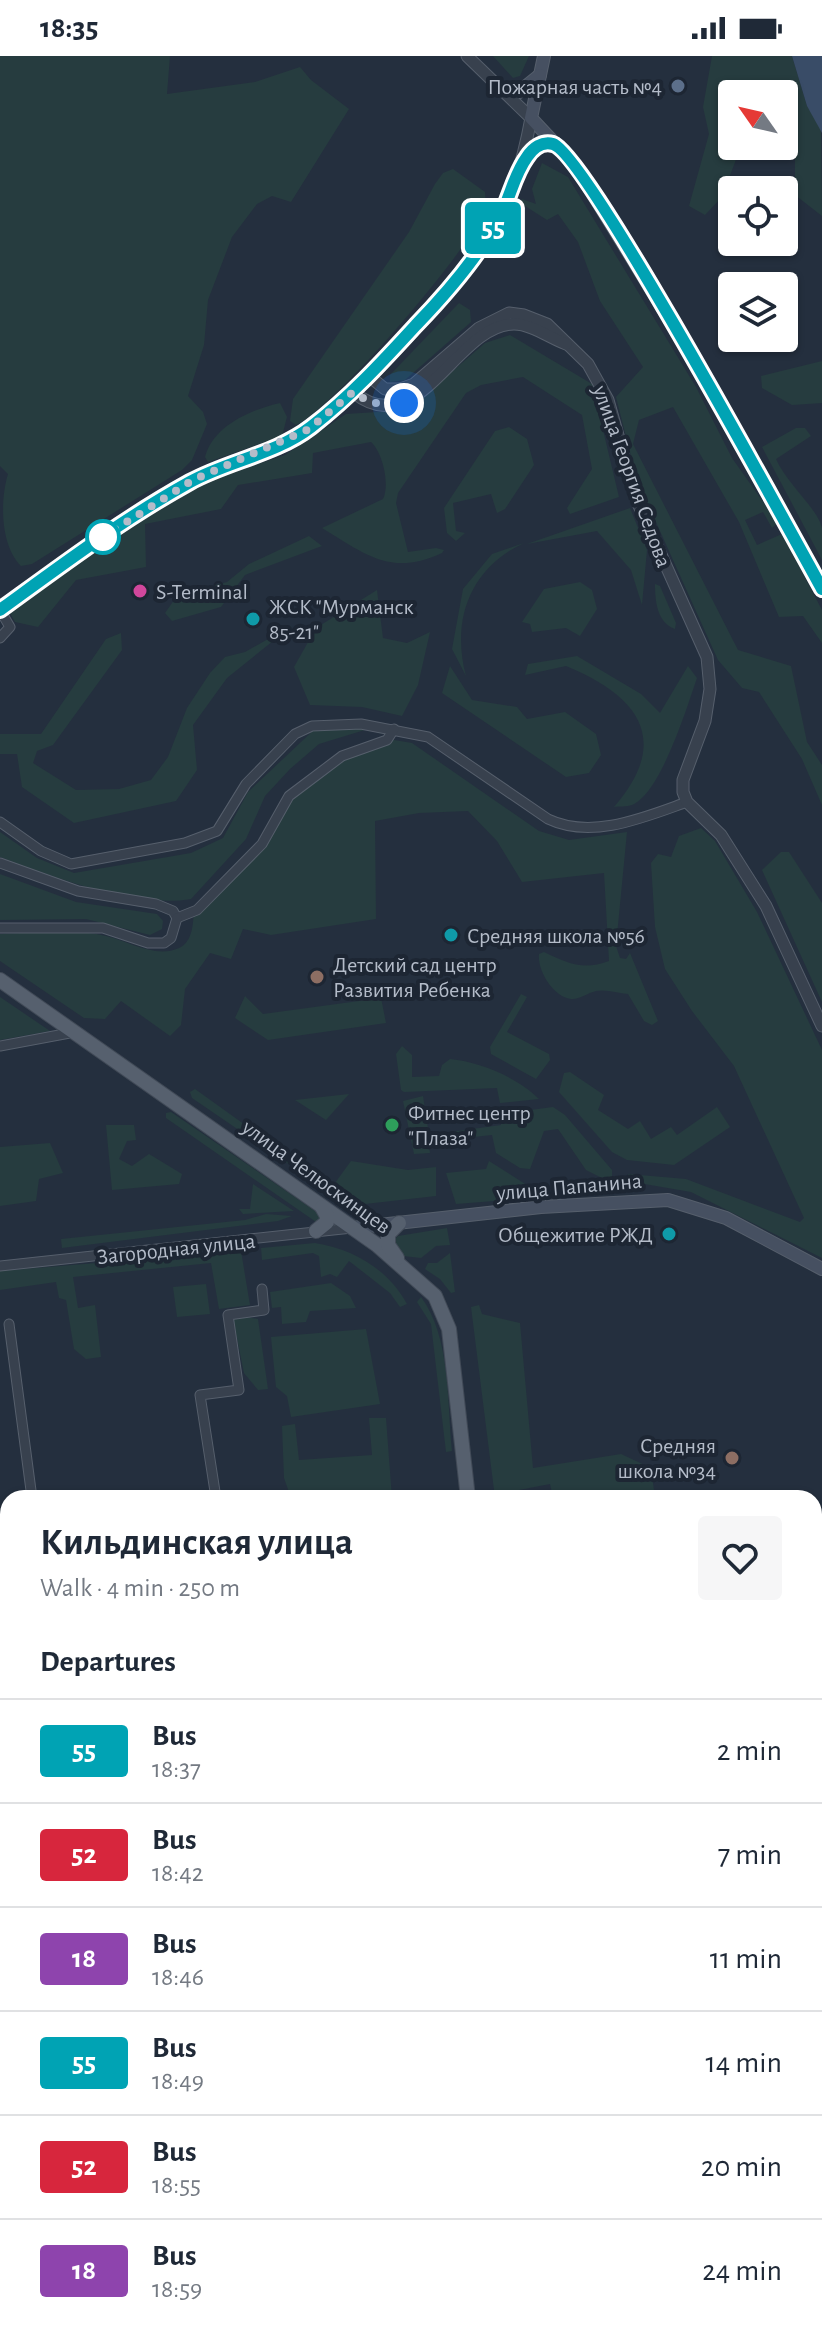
<!DOCTYPE html>
<meta charset="utf-8">
<style>
body{margin:0;font-family:"Alegreya Sans",sans-serif;background:#f6f6f7;color:#1f2937;height:100vh;display:flex;flex-direction:column;font-size:30px;white-space:nowrap}
*{box-sizing:border-box;margin:0}
p{font-size:26px;color:#747a83}
.icon{flex:none;width:44px;height:44px;fill:none;stroke:currentColor;stroke-width:2;stroke-linecap:round;stroke-linejoin:round}
.map{position:relative;flex:1;overflow:hidden}
.sheet{position:absolute;left:0px;top:1434px;width:822px;height:848px;display:flex;flex-direction:column;background:#fff;border-radius:24px 24px 0 0;box-shadow:0 2px 6px #0004}
.sheet>*{flex:none}
.badge{padding:0 16px;border-radius:6px;font-size:28px;line-height:52px}
.needle{width:52px;rotate:304deg}
.buttons{position:absolute;left:718px;top:24px;display:grid;gap:16px}
.buttons a{display:grid;place-items:center;width:80px;height:80px;border-radius:8px;background:#fff;box-shadow:0 2px 6px #0004;font-size:40px}
.you{position:absolute;width:40px;height:40px;margin:-20px;border:6px solid #fff;border-radius:50%;background:#1a73e8;box-shadow:0 0 0 12px #1a73e833}
.map>.badge{position:absolute;translate:-50% -50%;box-shadow:0 0 0 4px #fff}
h2{padding:0 40px;font-size:30px;line-height:72px}
.round{display:grid;place-items:center;flex:none;width:84px;height:84px;border-radius:8px;background:#f6f6f7}
.head{display:flex;align-items:center;justify-content:space-between;height:136px;padding:0 40px}
h1{font-size:38px;font-weight:700;line-height:60px}
ul{padding:0;list-style:none}
li{display:flex;align-items:center;gap:24px;height:104px;padding:0 40px;border-top:2px solid #e0e1e3}
li div{flex:1}
li b{display:block;font-size:30px}
li em{font-style:normal}
li .badge{min-width:88px;font-weight:700;text-align:center}
.status{display:flex;justify-content:space-between;align-items:center;height:56px;padding:0 40px;background:#fff;direction:ltr}
.status svg{height:22px;fill:currentColor}
.map>svg:first-child{display:block}
.green{fill:#263c3f}
.water{fill:#394c67}
.lines{fill:none;stroke-linecap:round;stroke-linejoin:round}
.minor-casing{stroke:#565f6c;stroke-width:11}
.tertiary-casing{stroke:#565f6c;stroke-width:13}
.secondary-casing{stroke:#565f6c;stroke-width:14}
.primary-casing{stroke:#414a57;stroke-width:16}
.minor{stroke:#38414e;stroke-width:9}
.tertiary{stroke:#38414e;stroke-width:11}
.secondary{stroke:#465061;stroke-width:12}
.primary{stroke:#56606e;stroke-width:14}
.rail-casing{stroke:#5a6575;stroke-width:6}
.rail{stroke:#1d2633;stroke-width:3;stroke-dasharray:9;stroke-linecap:butt}
.line-casing{stroke:#fff;stroke-width:18}
.line{stroke:#00a3b4;stroke-width:12}
.walk{stroke:#b4bcc9;stroke-width:8;stroke-dasharray:0 14.4}
.service-dot{fill:#5c6f8a;stroke:#1d2633;stroke-width:3}
.stop-dot{fill:#fff;stroke:#00a3b4;stroke-width:4}
.hotel-dot{fill:#d1479c;stroke:#1d2633;stroke-width:3}
.culture-dot{fill:#0f9aa8;stroke:#1d2633;stroke-width:3}
.education-dot{fill:#8d6e63;stroke:#1d2633;stroke-width:3}
.leisure-dot{fill:#2e9e5b;stroke:#1d2633;stroke-width:3}
.labels{text-anchor:middle;stroke-width:8;stroke-linejoin:round;paint-order:stroke}
.poi-label{font-size:22px;fill:#b4bcc9;stroke:#1d2633;text-anchor:start}
.street-label{font-size:22px;fill:#b4bcc9;stroke:#1d2633}
</style>
<div class="status"><b>18:35</b><svg viewBox="0 0 49 12"><path d="M0 12V9h3v3zM5 12V6h3v6zM10 12V3h3v9zM15 12V0h3v12zM26 1h20v11H26zM47 4h2v5h-2z"/></svg></div>
<div class="map">
<svg width="822" height="2282" viewBox="0 0 822 2282">
<rect width="100%" height="100%" fill="#242f3e"/>
<!-- green -->
<g class="green">
<path d="M0,0H170L167,38L255,26L300,11L311,24L349,53L291,146L272,140L257,148L232,181L208,244L204,289L188,340L203,356L207,368L192,404L182,414L32,508L21,510C0,489 0,444 8,418L0,410Z"/>
<polygon points="493,0 529,0 520,20 513,22"/>
<polygon points="712,0 792,0 807,50 821,72 822,160 795,139 795,91 784,75 784,38 732,38 732,90 741,90 722,141 705,159 689,150 709,78 703,51"/>
<polygon points="542,107 568,121 696,331 732,402 778,467 772,472 763,456 745,464 757,489 782,478 822,554 822,587 803,560 779,561 739,466 673,351 639,364 633,388 738,594 791,610 807,686 822,709 822,749 802,703 759,636 742,632 718,604 637,424 616,341 643,311 600,245 578,186 558,158 547,164 525,150 508,180 504,176 522,143 536,148 532,133"/>
<path d="M453,113L485,136C485,142 487,149 485,154C469,194 333,353 296,369L290,365L293,343L409,176L435,128L443,117Z"/>
<polygon points="459,247 470,254 471,266 405,324 390,326 390,319"/>
<path d="M510,279L592,328L619,441L570,458L567,452L592,413L582,359L523,321L481,329L466,337L398,437L396,447L408,496L436,492L444,494L442,497C391,521 365,498 322,472L383,443C390,429 383,397 371,386L313,397L312,417L238,429L221,453L145,468L146,511L76,524L38,571L15,566L10,557L141,461L213,423L285,399L346,358L408,354L485,287Z"/>
<polygon points="822,305 822,347 792,349 762,332 761,320"/>
<path d="M280,347L287,361L282,380L208,406L205,401C213,370 250,354 280,347Z"/>
<polygon points="509,371 527,383 534,409 505,453 497,457 491,438 453,447 456,475 465,477 456,485 447,477 444,452 495,375"/>
<path d="M796,372H805L811,380L776,403C787,428 818,453 822,472C822,482 822,494 822,504L762,391Z"/>
<polygon points="630,452 647,494 642,549 631,514 597,475 527,488"/>
<polygon points="309,480 322,490 245,519 221,551 172,565 165,557 177,540 227,526 249,508"/>
<path d="M524,487C470,512 451,564 466,620L452,593L463,533L492,498Z"/>
<polygon points="580,526 592,534 597,553 580,580 566,572 532,576 530,568 522,566 544,533"/>
<path d="M655,528L660,530L676,567L675,573C657,567 655,545 655,528Z"/>
<polygon points="377,534 383,582 407,587 430,576 418,629 402,660 362,651 310,649 294,611 316,572"/>
<polygon points="293,569 227,622 193,669 197,714 176,745 74,767 22,731 17,698 0,698 0,678 41,678 106,583 121,577 122,594 53,689 37,695 33,707 76,734 119,733 151,724 168,701 187,652 210,617 225,601 245,596"/>
<path d="M577,600L641,638L660,657L688,610L697,622C687,651 661,737 632,749C627,751 619,750 614,751C672,684 639,640 566,610L525,619L528,608Z"/>
<polygon points="450,610 472,644 517,651 527,663 565,656 596,678 601,699 589,717 566,721 442,637"/>
<path d="M318,670L368,673L319,688L290,713L265,740L246,783L191,843C136,853 51,820 0,801V776L37,802L74,817L191,797L223,782L248,736Z"/>
<path d="M394,684L412,687L539,775L569,784L627,776L616,890L620,902L626,903L630,897L658,965L652,969L644,965L628,938C618,937 606,933 596,935C587,937 579,944 571,943C553,941 537,914 539,898L544,896C567,907 583,915 609,905L604,817L522,826L497,785L468,755L419,757L375,765L376,863L271,879L243,873L231,903L210,897L185,933L181,969L170,980L121,945L105,963L84,962L0,905V878C34,877 73,872 106,880C128,885 156,903 179,892C193,886 193,867 194,854L257,794L279,748L306,723L331,702L374,686Z"/>
<polygon points="701,772 715,785 757,856 822,994 822,1202 691,1136 627,1125 628,1118 686,1123 800,1166 804,1162 734,1010 692,955 665,913 655,871 651,807 658,798 671,801 679,780"/>
<polygon points="781,796 789,796 822,847 822,946 762,814"/>
<polygon points="0,818 76,846 157,858 163,865 162,873 150,879 86,863 0,864"/>
<polygon points="521,938 527,941 507,976 549,998 550,1004 536,1023 491,998 490,991"/>
<polygon points="245,940 263,958 381,942 386,967 268,984 235,962"/>
<polygon points="0,941 50,975 0,984"/>
<path d="M402,990L412,999V1021L439,1020L442,1009L450,1003C481,1006 518,1022 539,1043L500,1047L497,1032L404,1036L401,1034L396,998Z"/>
<polygon points="570,1016 604,1039 598,1054 628,1073 640,1065 651,1083 671,1071 677,1079 717,1051 730,1071 674,1109 627,1104 612,1096 559,1036 564,1017"/>
<polygon points="195,1033 362,1153 356,1154 192,1042 190,1036"/>
<polygon points="349,1038 326,1064 295,1044"/>
<polygon points="423,1040 429,1079 501,1069 500,1058 553,1051 565,1059 612,1114 612,1123 608,1125 586,1114 558,1073 544,1075 530,1113 520,1112 496,1097 492,1079 436,1085 436,1089 429,1090 430,1097 414,1098 403,1045"/>
<polygon points="171,1056 321,1159 321,1164 316,1166 166,1062 166,1057"/>
<polygon points="106,1069 134,1069 136,1084 127,1085 119,1103 132,1110 149,1098 182,1118 179,1128 112,1134"/>
<polygon points="50,1087 63,1117 39,1123 36,1145 0,1150 0,1091"/>
<polygon points="351,1105 408,1114 436,1111 436,1140 365,1148 335,1127"/>
<polygon points="489,1105 533,1133 537,1137 533,1142 456,1148 446,1117 486,1113"/>
<polygon points="253,1128 294,1155 243,1158 239,1153 250,1153"/>
<polygon points="266,1158 292,1160 278,1165 62,1192 61,1183 245,1164"/>
<polygon points="447,1172 450,1189 436,1190 421,1202 403,1200 394,1190 394,1184 398,1180"/>
<path d="M315,1187C353,1193 388,1213 407,1248L400,1251L390,1237L349,1205L337,1221L330,1218L321,1221L319,1200L313,1197L262,1204L261,1192Z"/>
<polygon points="241,1195 250,1249 219,1253 211,1207 73,1221 78,1252 95,1249 101,1301 86,1303 74,1293 66,1244 59,1242 56,1226 0,1234 0,1215"/>
<polygon points="450,1197 455,1236 451,1237 440,1223 425,1213 428,1207 437,1207"/>
<polygon points="331,1227 350,1240 356,1252 310,1255 306,1266 282,1268 281,1251 272,1252 270,1236"/>
<polygon points="206,1228 210,1258 177,1261 173,1231"/>
<path d="M421,1241C451,1281 447,1347 452,1395L446,1396L431,1268L417,1246Z"/>
<polygon points="479,1249 482,1258 520,1267 533,1412 621,1398 651,1412 655,1442 553,1442 550,1428 519,1434 520,1442 495,1442 471,1251"/>
<polygon points="246,1261 258,1263 268,1333 258,1334 244,1317 233,1263"/>
<polygon points="366,1273 380,1348 291,1361 287,1340 276,1331 271,1281"/>
<polygon points="369,1362 386,1362 392,1442 291,1442 284,1422 282,1370 295,1368 299,1404 372,1399"/>
<polygon points="8,1627 8,1724 1,1725 0,1628"/>
<polygon points="822,1890 822,1958 814,1959 814,1896"/>
<polygon points="822,2206 822,2282 728,2282 748,2278 748,2274 814,2274 814,2207"/>
<polygon points="131,2274 202,2274 199,2282 138,2282"/>
<polygon points="306,2274 357,2274 363,2282 313,2282"/>
</g>
<!-- water -->
<polygon class="water" points="792,0 822,0 822,77 807,50"/>
<g class="lines">
<!-- minor casing -->
<g class="minor-casing">
<g id="minor">
<polyline points="0,554 10,571 0,582"/>
<path d="M0,766L41,795L71,808L185,787L217,775L246,728L295,678L312,670L361,668L428,681L548,763C592,784 645,761 687,746"/>
<polyline points="0,807 78,835 156,848 173,855 177,862"/>
<polyline points="177,862 197,854 262,788 289,740 342,700 387,684 394,673"/>
<polyline points="0,872 103,872 148,887 164,887 171,882 177,862"/>
<polyline points="0,990 75,976"/>
<polyline points="0,1210 352,1172"/>
<polyline points="9,1268 32,1442"/>
<polyline points="216,1442 200,1339 239,1334 228,1259 264,1254 262,1233"/>
<polyline points="814,1716 822,1715"/>
<polyline points="0,1809 8,1809"/>
<polyline points="814,1974 822,1973"/>
<polyline points="124,2274 132,2282"/>
<polyline points="363,2274 369,2282"/>
</g>
</g>
<!-- tertiary casing -->
<g class="tertiary-casing">
<g id="tertiary">
<path d="M524,106C532,93 542,83 557,90"/>
<polyline points="369,320 385,333 400,333 414,328 479,272 509,257 524,259 547,268 588,308 608,344 636,443 707,601 710,633 705,665 683,724 683,736 687,746 721,779 766,850 822,970"/>
<path d="M353,336C419,390 456,268 514,268C531,268 550,282 566,288"/>
<path d="M0,554C62,509 123,461 191,425C228,405 271,397 307,374C359,341 474,215 501,160C516,129 525,95 531,62L467,0"/>
<polyline points="0,1619 8,1618"/>
<polyline points="814,2181 822,2180"/>
</g>
</g>
<!-- secondary casing -->
<g class="secondary-casing">
<g id="secondary">
<polyline points="544,0 531,62 575,109 701,315 822,533"/>
<polyline points="502,35 519,36 540,19"/>
<polyline points="352,1172 541,1151 668,1144 726,1162 822,1213"/>
</g>
</g>
<!-- primary casing -->
<g class="primary-casing">
<g id="primary">
<polyline points="0,924 377,1189 435,1240 449,1273 468,1442"/>
<polyline points="316,1175 327,1166 327,1160 322,1151"/>
<polyline points="397,1202 388,1189 388,1178 399,1167"/>
<polyline points="814,1514 822,1513"/>
<polyline points="575,2274 576,2282"/>
</g>
</g>
<!-- minor -->
<use href="#minor" class="minor"/>
<!-- tertiary -->
<use href="#tertiary" class="tertiary"/>
<!-- secondary -->
<use href="#secondary" class="secondary"/>
<!-- primary -->
<use href="#primary" class="primary"/>
<!-- rail casing -->
<g class="rail-casing">
<g id="rail">
<polyline points="0,1995 8,2000"/>
<polyline points="0,2016 8,2022"/>
<polyline points="0,2033 8,2040"/>
<polyline points="0,2050 8,2056"/>
<polyline points="0,2220 8,2229"/>
<polyline points="43,2274 48,2282"/>
<polyline points="225,2274 231,2282"/>
<polyline points="249,2274 255,2282"/>
<polyline points="271,2274 278,2282"/>
<polyline points="290,2274 297,2282"/>
</g>
</g>
<!-- rail -->
<use href="#rail" class="rail"/>
</g>
<g class="lines">
<!-- line casing -->
<g class="line-casing">
<path id="line" d="M0,554C62,509 123,463 190,426C228,405 276,398 311,371C350,341 383,305 416,269C446,238 477,202 498,164C510,144 513,120 527,101C533,92 542,85 553,88C586,98 791,477 822,533"/>
</g>
<!-- line -->
<use href="#line" class="line"/>
<!-- walk -->
<polyline class="walk" points="103,481 193,424 309,373 353,336 371,347 404,347"/>
</g>
<!-- markers -->
<circle class="service-dot" cx="678" cy="30" r="8"/>
<circle class="stop-dot" cx="103" cy="481" r="16"/>
<circle class="hotel-dot" cx="140" cy="535" r="8"/>
<g class="culture-dot">
<circle cx="253" cy="563" r="8"/>
<circle cx="451" cy="879" r="8"/>
<circle cx="669" cy="1178" r="8"/>
</g>
<g class="education-dot">
<circle cx="317" cy="921" r="8"/>
<circle cx="732" cy="1402" r="8"/>
</g>
<circle class="leisure-dot" cx="392" cy="1069" r="8"/>
<g class="labels">
<!-- poi labels -->
<g class="poi-label">
<text x="662" y="38" text-anchor="end">Пожарная часть №4</text>
<text x="156" y="543">S-Terminal</text>
<text x="269" y="558">ЖСК "Мурманск<tspan x="269" dy="25">85-21"</tspan></text>
<text x="467" y="887">Средняя школа №56</text>
<text x="333" y="916">Детский сад центр<tspan x="333" dy="25">Развития Ребенка</tspan></text>
<text x="408" y="1064">Фитнес центр<tspan x="408" dy="25">"Плаза"</tspan></text>
<text x="653" y="1186" text-anchor="end">Общежитие РЖД</text>
<text x="716" y="1397" text-anchor="end">Средняя<tspan x="716" dy="25">школа №34</tspan></text>
</g>
<!-- street labels -->
<g class="street-label">
<text transform="translate(633 420) rotate(70)" y="8">улица Георгия Седова</text>
<text transform="translate(317 1120) rotate(36)" y="8">улица Челюскинцев</text>
<text transform="translate(569 1130) rotate(-5)" y="8">улица Папанина</text>
<text transform="translate(176 1192) rotate(-6)" y="8">Загородная улица</text>
</g>
</g>
</svg>
<div class="buttons">
<a><svg class="needle" viewBox="-14 -14 28 28"><path d="M0-13l5 13h-10z" fill="#e53935"/><path d="M0 13l5-13h-10z" fill="#747a83"/></svg></a>
<a><svg class="icon" aria-label="locate" viewBox="0 0 24 24"><circle cx="12" cy="12" r="6"/><path d="M12 2v4M12 18v4M2 12h4M18 12h4"/></svg></a>
<a><svg class="icon" aria-label="layers" viewBox="0 0 24 24"><path d="M12 4l9 5-9 5-9-5zM3 14l9 5 9-5"/></svg></a>
</div>
<div class="you" style="left:404px;top:347px"></div>
<b class="badge" style="left:493px;top:172px;background:#00a3b4;color:#fff">55</b>
<section class="sheet">
<div class="head"><div><h1>Кильдинская улица</h1><p>Walk · 4 min · 250 m</p></div><a class="round"><svg class="icon" aria-label="heart" viewBox="0 0 24 24"><path d="M12 20l-8-8c-3-5 5-10 8-4 3-6 11-1 8 4z"/></svg></a></div>
<h2>Departures</h2>
<ul>
<li><span class="badge" style="background:#00a3b4;color:#fff">55</span><div><b>Bus</b><p>18:37</p></div><em>2 min</em></li>
<li><span class="badge" style="background:#d7263d;color:#fff">52</span><div><b>Bus</b><p>18:42</p></div><em>7 min</em></li>
<li><span class="badge" style="background:#8e44ad;color:#fff">18</span><div><b>Bus</b><p>18:46</p></div><em>11 min</em></li>
<li><span class="badge" style="background:#00a3b4;color:#fff">55</span><div><b>Bus</b><p>18:49</p></div><em>14 min</em></li>
<li><span class="badge" style="background:#d7263d;color:#fff">52</span><div><b>Bus</b><p>18:55</p></div><em>20 min</em></li>
<li><span class="badge" style="background:#8e44ad;color:#fff">18</span><div><b>Bus</b><p>18:59</p></div><em>24 min</em></li>
</ul>
</section>
</div>
